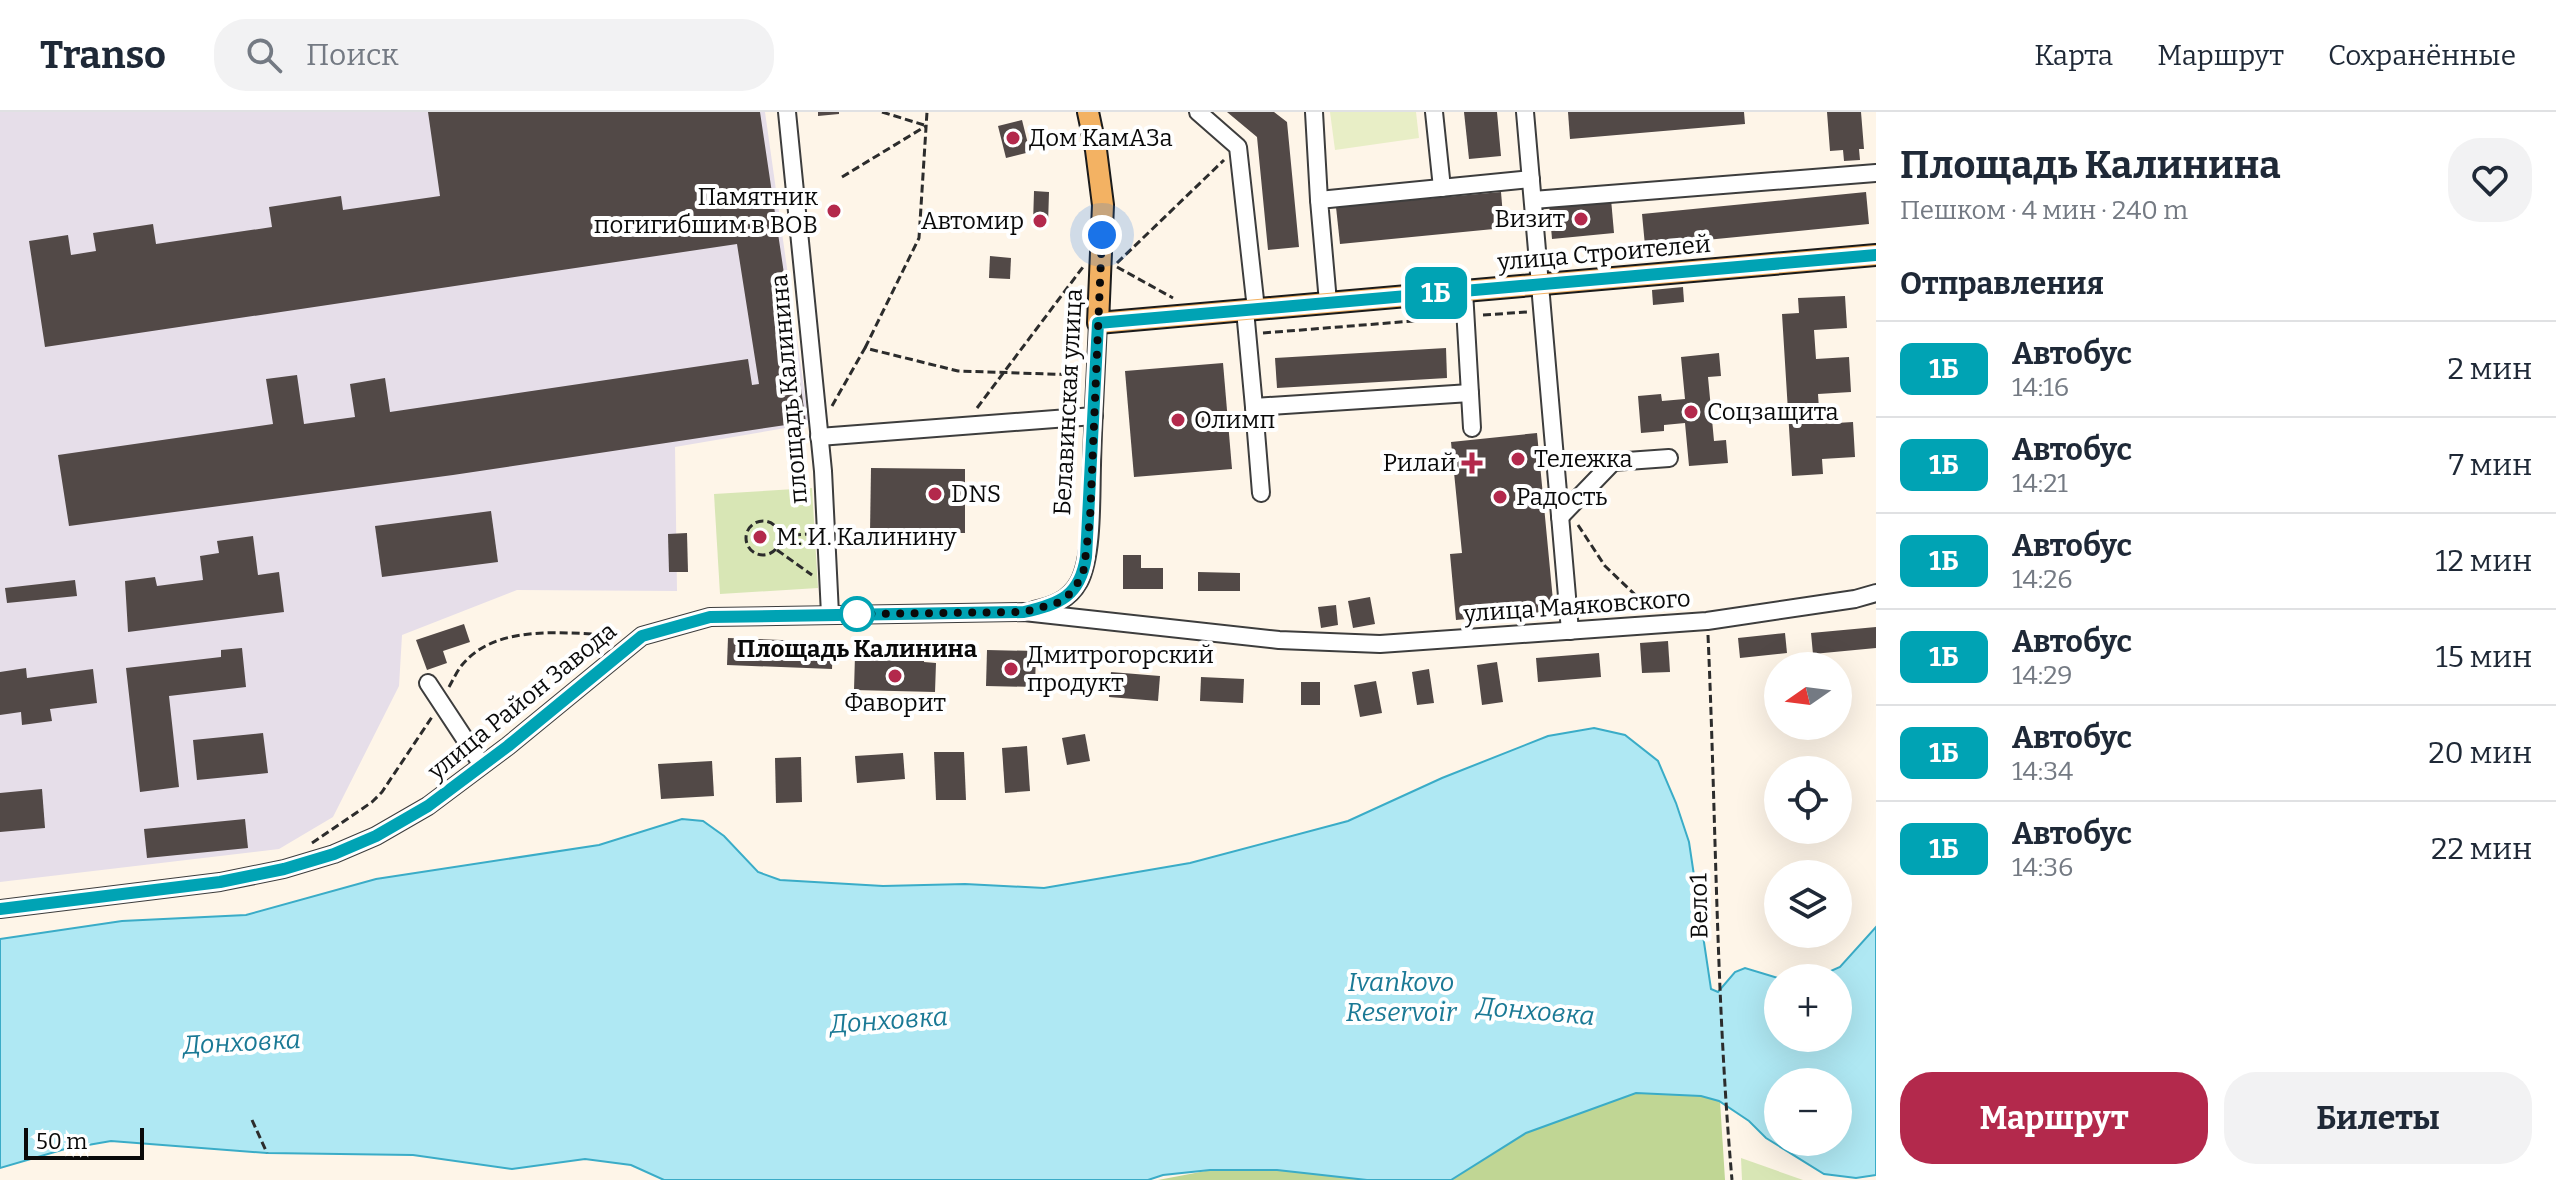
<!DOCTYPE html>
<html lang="ru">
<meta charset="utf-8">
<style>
body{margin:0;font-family:Bitter,serif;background:#f2f2f3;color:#1f2937;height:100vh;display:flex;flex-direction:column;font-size:30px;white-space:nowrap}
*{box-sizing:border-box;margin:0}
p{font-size:26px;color:#747a83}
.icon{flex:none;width:44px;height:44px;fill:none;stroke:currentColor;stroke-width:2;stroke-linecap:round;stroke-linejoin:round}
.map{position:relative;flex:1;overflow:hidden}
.panel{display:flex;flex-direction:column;background:#fff;width:680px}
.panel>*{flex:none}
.badge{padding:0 16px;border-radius:12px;font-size:28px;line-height:52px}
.needle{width:52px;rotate:256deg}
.buttons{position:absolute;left:1764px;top:540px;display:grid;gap:16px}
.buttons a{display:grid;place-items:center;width:88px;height:88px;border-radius:50%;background:#fff;box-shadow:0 8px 32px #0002;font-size:40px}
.scale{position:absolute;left:24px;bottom:20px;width:120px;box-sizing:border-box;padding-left:8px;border:4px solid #0a0a0a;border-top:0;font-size:22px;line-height:28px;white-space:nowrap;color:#0a0a0a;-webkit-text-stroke:6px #fff;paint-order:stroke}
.you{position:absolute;width:40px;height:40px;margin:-20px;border:6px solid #fff;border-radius:50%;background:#1a73e8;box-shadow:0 0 0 12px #1a73e833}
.map>.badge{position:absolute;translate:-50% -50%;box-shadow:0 0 0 4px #fff}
h2{padding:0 24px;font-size:30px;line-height:72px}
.round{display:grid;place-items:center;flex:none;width:84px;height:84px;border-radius:32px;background:#f2f2f3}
.head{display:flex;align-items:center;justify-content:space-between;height:136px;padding:0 24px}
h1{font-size:38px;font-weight:700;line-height:60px}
.button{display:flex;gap:16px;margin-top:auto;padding:16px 24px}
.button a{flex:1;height:92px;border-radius:32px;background:#b3294c;color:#fff;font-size:32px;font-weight:700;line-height:92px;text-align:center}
.button a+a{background:#f2f2f3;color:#1f2937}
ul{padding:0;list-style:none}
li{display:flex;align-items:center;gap:24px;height:96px;padding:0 24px;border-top:2px solid #e0e1e3}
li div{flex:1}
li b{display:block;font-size:30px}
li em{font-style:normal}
li .badge{min-width:88px;font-weight:700;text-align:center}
header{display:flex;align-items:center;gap:48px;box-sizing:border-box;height:112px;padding:0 40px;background:#fff;border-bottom:2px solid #e0e1e3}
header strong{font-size:38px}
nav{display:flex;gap:44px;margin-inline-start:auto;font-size:28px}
.search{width:560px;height:72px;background:#f2f2f3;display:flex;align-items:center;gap:20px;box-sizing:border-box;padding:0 28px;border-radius:32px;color:#747a83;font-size:30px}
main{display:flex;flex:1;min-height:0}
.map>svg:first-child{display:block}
.industrial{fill:#e6dee9}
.green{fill:#d8e6b5}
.forest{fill:#c0d694}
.pitch{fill:#e8eec6}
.water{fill:#afe8f3;stroke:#3aacc7;stroke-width:2;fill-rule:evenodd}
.building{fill:#524947}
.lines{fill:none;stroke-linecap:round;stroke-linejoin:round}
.minor-casing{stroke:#3d3d3d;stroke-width:20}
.major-casing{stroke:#1b1b1b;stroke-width:24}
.path{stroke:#2c2c2c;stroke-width:3;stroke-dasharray:8 4;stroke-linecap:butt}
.minor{stroke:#fff;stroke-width:16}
.major{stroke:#f3b263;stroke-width:20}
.line-casing{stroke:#fff;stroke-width:18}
.line{stroke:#00a3b4;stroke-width:12}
.walk{stroke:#0a0a0a;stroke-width:8;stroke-dasharray:0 14.4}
.poi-dot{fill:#b3294c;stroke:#fff;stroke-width:3}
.stop-dot{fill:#fff;stroke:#00a3b4;stroke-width:4}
.labels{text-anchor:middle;stroke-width:8;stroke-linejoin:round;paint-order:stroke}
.poi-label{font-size:24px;fill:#0a0a0a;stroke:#fff;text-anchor:start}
.street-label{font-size:24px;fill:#0a0a0a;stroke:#fff}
.stop-label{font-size:24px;font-weight:bold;fill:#0a0a0a;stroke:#fff}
.water-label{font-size:26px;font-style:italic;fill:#1a7995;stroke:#fff}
</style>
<header>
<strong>Transo</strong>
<div class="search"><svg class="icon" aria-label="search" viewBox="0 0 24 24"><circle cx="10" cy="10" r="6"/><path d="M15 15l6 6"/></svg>Поиск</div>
<nav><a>Карта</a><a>Маршрут</a><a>Сохранённые</a></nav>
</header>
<main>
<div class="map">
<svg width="1876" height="1068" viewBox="0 0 1876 1068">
<rect width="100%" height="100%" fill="#fef5e8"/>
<!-- industrial -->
<polygon class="industrial" points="0,0 765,0 809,312 675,335 677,479 517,478 402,523 399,574 333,705 279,737 0,770"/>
<!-- green -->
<g class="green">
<polygon points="812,376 818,476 720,482 714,382"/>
<polygon points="1741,1046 1803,1068 1742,1068"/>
</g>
<!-- forest -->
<g class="forest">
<polygon points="1636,981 1701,984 1720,989 1725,1068 1451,1068 1526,1021"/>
<polygon points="1211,1058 1277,1058 1367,1068 1158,1068"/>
</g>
<!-- pitch -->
<polygon class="pitch" points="1330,0 1416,0 1419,26 1335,38"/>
<!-- water -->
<path class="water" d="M1594,616L1625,623L1658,649L1676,691L1689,730L1711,877L1718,880L1735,860L1745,856L1778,866V926H1838V866H1815L1840,855L1876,815V1063L1856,1066L1824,1062L1766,1026L1749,1009L1719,989L1701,984L1636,981L1526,1021L1451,1068H1367L1277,1058H1210L1163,1063L1148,1068H664L631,1053L585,1047L512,1057L413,1043L267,1041L111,1029L65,1037L0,1056V827L122,809L246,803L376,767L599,733L682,707L703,709L724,724L758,760L780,768L883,774L965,772L1044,776L1190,751L1348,709L1442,666L1548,624ZM1778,970H1838V1030H1778Z"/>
<!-- building -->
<g class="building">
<polygon points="428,0 760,0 806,310 453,363 69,414 58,343 273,312 266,267 297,263 304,312 355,305 350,272 385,266 390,300 748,247 752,273 759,272 737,132 45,235 29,129 68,123 71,143 96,139 93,121 153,112 156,132 272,115 269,95 341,84 343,98 440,84"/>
<polygon points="818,0 839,0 839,2 818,4"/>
<polygon points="1227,0 1274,0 1287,10 1299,135 1268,138 1257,25"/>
<polygon points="1464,0 1497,0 1501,44 1469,47"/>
<polygon points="1568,0 1744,0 1745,12 1570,27"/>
<polygon points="1827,0 1861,0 1864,37 1859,37 1860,48 1844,49 1843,38 1830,39"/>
<polygon points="1022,8 1030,40 1006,46 998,14"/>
<polygon points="1034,79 1049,80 1048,113 1033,112"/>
<polygon points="1501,80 1504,116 1340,132 1336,95"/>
<polygon points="1866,80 1869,112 1645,134 1642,102"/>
<polygon points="1611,87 1614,121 1552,127 1549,92"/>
<polygon points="990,144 1011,146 1010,167 989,166"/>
<polygon points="1683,175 1684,190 1653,193 1652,178"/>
<polygon points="1845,184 1847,216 1814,218 1816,247 1849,245 1851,280 1818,282 1820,312 1853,310 1855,345 1822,347 1823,362 1792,364 1782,202 1799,201 1798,186"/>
<polygon points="1446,236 1447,266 1277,276 1275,246"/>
<polygon points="1719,241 1721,264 1708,265 1714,329 1726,328 1728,351 1689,354 1685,311 1664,313 1664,319 1641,321 1638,284 1661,282 1662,289 1685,287 1681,245"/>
<polygon points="1223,251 1232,357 1134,365 1125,259"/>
<polygon points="1537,321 1554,499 1456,508 1450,442 1462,441 1451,330"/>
<polygon points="871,356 965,357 965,421 870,421"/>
<polygon points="491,399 498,450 382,465 375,414"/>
<polygon points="687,421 688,460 669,460 668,422"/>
<polygon points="253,424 258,463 279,460 284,500 128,520 125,469 155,465 157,474 203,468 200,444 219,441 217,429"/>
<polygon points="1123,443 1141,443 1141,456 1163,456 1163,477 1123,477"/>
<polygon points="1198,460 1240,461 1240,479 1198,479"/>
<polygon points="75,468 77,484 7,491 5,476"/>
<polygon points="1370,485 1375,512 1353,516 1348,489"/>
<polygon points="1336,493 1338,513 1321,516 1318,495"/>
<polygon points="464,512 470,530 443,539 447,551 427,558 416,528"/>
<polygon points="1876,515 1876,536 1813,542 1811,521"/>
<polygon points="1785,521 1787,541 1740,546 1738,526"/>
<polygon points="728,526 833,530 832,557 727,553"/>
<polygon points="1668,529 1670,560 1642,561 1640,531"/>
<polygon points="864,532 925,533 924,550 936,551 935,580 854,578 855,543 863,543"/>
<polygon points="242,536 246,575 169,584 179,675 140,680 126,556 221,545 221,538"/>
<polygon points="987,538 1036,539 1035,575 986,574"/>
<polygon points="1599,541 1601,565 1538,570 1536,546"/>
<polygon points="1497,550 1503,590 1482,593 1477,553"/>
<polygon points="26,556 27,566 93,557 97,591 50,597 52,609 22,613 21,600 0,603 0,560"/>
<polygon points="1429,557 1434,591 1417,593 1412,560"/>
<polygon points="1111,560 1160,564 1158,589 1109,585"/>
<polygon points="1201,565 1244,567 1243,591 1200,589"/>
<polygon points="1376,569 1382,601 1360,605 1354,573"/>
<rect x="1301" y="570" width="19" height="23"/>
<polygon points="263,621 268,661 197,668 193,628"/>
<polygon points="1085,622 1090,649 1067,653 1062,626"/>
<polygon points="1027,634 1030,679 1005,681 1002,636"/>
<polygon points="934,640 964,640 966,688 936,688"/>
<polygon points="903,641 905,667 857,671 855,644"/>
<polygon points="801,645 802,690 776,691 775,646"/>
<polygon points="712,649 714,684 661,687 658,652"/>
<polygon points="42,677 45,716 0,720 0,681"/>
<polygon points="245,707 248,736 147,746 144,717"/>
</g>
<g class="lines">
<!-- minor casing -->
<g class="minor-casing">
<g id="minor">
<polyline points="787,0 823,359 830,502"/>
<polyline points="1198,0 1238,35 1256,197"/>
<polyline points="1314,0 1319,88"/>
<polyline points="1434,0 1442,76"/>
<polyline points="1525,0 1570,519"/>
<polyline points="1533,88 1876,61"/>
<polyline points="1464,179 1472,316"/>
<polyline points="1328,190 1319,88 1531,67"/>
<polyline points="1245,198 1254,295 1470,281"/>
<polyline points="1254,295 1261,381"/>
<polyline points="819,325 1094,304"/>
<polyline points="1560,405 1613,350 1669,346"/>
<path d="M1034,498C1053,494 1069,488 1079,470C1093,444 1091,384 1092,353C1093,306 1096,258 1098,211"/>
<polyline points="428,571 482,653"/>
<polyline points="0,797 220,770 284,757 334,742 376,724 428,694 508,634 642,524 710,505 1024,500 1279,528 1380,532 1707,509 1855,487 1876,481"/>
</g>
</g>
<!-- major casing -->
<g class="major-casing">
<polyline id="major" points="1088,0 1096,38 1103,93 1098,211 1876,143"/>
</g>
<!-- path -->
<g class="path">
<polyline points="882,0 924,13"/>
<polyline points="842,65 926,14"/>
<polyline points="1117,151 1224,48"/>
<polyline points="1117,155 1173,186"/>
<polyline points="1483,203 1527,200"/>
<polyline points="1263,221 1451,206"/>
<polyline points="865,236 919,126 927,0"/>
<polyline points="832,294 865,236 958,259 1080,263"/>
<polyline points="977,296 1083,155"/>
<circle cx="763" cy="426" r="17"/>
<polyline points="1578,413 1605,454 1651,498"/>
<polyline points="781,424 809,422"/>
<polyline points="777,438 812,463"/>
<path d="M1708,523C1716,704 1716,887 1732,1068"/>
<path d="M449,575C453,568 457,559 462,553C497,510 569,522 617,523"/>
<polyline points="312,731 372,690 382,680 432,605"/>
<polyline points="252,1008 267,1041"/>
</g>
<!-- minor -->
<use href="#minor" class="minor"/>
<!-- major -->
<use href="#major" class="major"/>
</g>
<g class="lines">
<!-- line casing -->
<g class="line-casing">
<path id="line" d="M0,797L220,770L284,757L334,742L376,724L428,694L508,634L642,524L710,505L1024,500C1060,492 1080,484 1086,445L1098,211L1876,143"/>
</g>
<!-- line -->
<use href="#line" class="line"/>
<!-- walk -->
<polyline class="walk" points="857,502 1024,500 1057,491 1067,485 1080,468 1084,457 1090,407 1102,123"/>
</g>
<!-- markers -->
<g class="poi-dot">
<circle cx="1013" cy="26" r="8"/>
<circle cx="834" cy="99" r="8"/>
<circle cx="1581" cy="107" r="8"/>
<circle cx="1040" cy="109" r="8"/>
<circle cx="1691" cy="300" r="8"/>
<circle cx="1178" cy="308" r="8"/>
<circle cx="1518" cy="347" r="8"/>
<path d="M1468 339h8v8h8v8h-8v8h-8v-8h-8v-8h8z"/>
<circle cx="935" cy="382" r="8"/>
<circle cx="1500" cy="385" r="8"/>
<circle cx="760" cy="425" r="8"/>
<circle cx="1011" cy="557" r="8"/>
<circle cx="895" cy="564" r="8"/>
</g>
<circle class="stop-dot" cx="857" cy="502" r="16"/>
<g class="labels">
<!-- poi labels -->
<g class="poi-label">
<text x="1029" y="34">Дом КамАЗа</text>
<text x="818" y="93" text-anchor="end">Памятник<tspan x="818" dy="28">погигибшим в ВОВ</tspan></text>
<text x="1565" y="115" text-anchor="end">Визит</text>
<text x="1024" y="117" text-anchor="end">Автомир</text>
<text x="1707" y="308">Соцзащита</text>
<text x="1194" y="316">Олимп</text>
<text x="1534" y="355">Тележка</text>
<text x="1456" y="359" text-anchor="end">Рилай</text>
<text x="951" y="390">DNS</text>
<text x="1516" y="393">Радость</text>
<text x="776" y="433">М. И. Калинину</text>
<text x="1027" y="551">Дмитрогорский<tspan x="1027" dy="28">продукт</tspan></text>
<text x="895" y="599" text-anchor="middle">Фаворит</text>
</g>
<!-- street labels -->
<g class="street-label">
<text transform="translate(1604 141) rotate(-5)" y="8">улица Строителей</text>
<text transform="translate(789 277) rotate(-95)" y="8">площадь Калинина</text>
<text transform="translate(1068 290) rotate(-87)" y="8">Белавинская улица</text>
<text transform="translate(1577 494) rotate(-4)" y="8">улица Маяковского</text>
<text transform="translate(522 589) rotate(-39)" y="8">улица Район Завода</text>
<text transform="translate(1699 794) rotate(-91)" y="8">Вело1</text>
</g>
<!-- stop labels -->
<g class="stop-label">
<text x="857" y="545">Площадь Калинина</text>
</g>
<!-- water labels -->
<g class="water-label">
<text x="1401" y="879">Ivankovo<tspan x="1401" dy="30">Reservoir</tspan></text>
<text transform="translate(1536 899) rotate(5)" y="9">Донховка</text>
<text transform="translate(889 908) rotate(-4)" y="9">Донховка</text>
<text transform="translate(242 930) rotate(-3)" y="9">Донховка</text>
</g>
</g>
</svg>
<div class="buttons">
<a><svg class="needle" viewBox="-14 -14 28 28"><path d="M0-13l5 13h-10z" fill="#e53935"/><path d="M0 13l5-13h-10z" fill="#747a83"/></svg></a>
<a><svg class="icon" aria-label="locate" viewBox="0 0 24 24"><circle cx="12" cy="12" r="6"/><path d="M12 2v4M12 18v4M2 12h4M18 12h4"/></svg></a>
<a><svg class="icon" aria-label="layers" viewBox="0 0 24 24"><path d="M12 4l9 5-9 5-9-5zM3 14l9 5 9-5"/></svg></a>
<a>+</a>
<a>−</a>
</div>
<div class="scale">50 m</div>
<div class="you" style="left:1102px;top:123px"></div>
<b class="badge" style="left:1436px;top:181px;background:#00a3b4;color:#fff">1Б</b>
</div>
<section class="panel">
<div class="head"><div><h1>Площадь Калинина</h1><p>Пешком · 4 мин · 240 m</p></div><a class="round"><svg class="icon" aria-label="heart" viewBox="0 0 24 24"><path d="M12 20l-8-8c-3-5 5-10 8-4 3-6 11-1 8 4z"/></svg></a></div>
<h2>Отправления</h2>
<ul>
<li><span class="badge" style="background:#00a3b4;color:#fff">1Б</span><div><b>Автобус</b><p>14:16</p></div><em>2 мин</em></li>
<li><span class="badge" style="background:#00a3b4;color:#fff">1Б</span><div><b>Автобус</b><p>14:21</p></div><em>7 мин</em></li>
<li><span class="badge" style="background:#00a3b4;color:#fff">1Б</span><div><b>Автобус</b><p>14:26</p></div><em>12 мин</em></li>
<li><span class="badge" style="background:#00a3b4;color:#fff">1Б</span><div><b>Автобус</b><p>14:29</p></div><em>15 мин</em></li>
<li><span class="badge" style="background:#00a3b4;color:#fff">1Б</span><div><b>Автобус</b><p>14:34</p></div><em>20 мин</em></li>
<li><span class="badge" style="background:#00a3b4;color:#fff">1Б</span><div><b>Автобус</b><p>14:36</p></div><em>22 мин</em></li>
</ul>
<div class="button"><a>Маршрут</a><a>Билеты</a></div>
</section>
</main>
